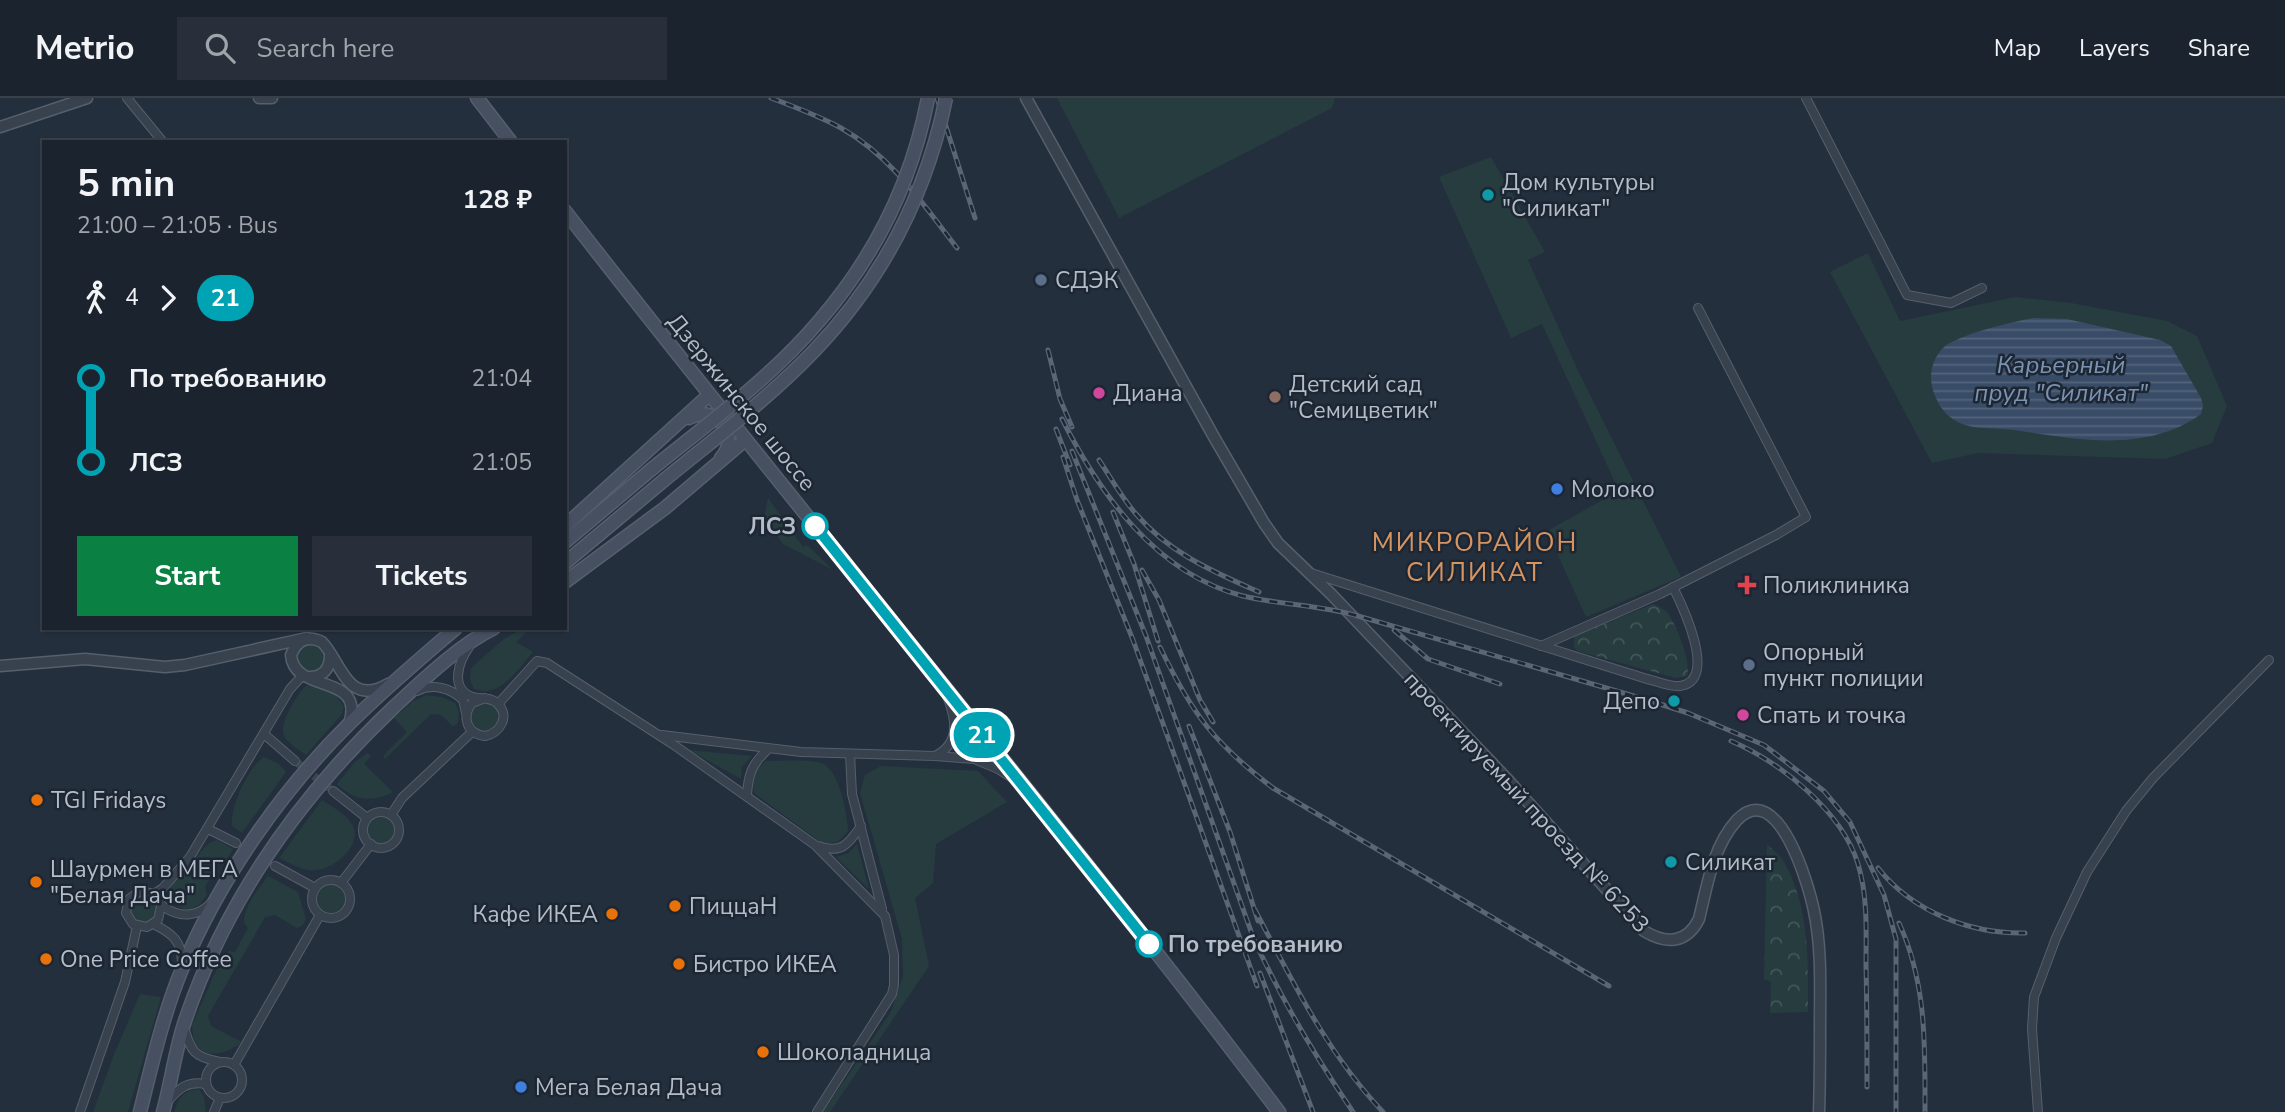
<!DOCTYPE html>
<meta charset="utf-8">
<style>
body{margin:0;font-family:"Nunito Sans",sans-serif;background:#282f3a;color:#f1f3f6;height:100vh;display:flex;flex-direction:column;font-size:26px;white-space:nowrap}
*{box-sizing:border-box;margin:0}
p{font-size:23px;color:#a0a4aa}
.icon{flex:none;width:38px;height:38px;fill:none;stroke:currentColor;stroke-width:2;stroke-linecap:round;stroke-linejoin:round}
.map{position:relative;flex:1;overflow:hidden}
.sheet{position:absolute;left:42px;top:42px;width:525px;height:490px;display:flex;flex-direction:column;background:#1b232e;border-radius:0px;box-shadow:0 2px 5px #0004,0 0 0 2px #39404a}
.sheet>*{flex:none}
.badge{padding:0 14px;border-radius:23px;font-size:24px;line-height:46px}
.map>.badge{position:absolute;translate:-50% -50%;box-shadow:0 0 0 4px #fff}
.legs{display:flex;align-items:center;gap:10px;height:77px;padding:0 35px;font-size:23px}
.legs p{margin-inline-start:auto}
.head{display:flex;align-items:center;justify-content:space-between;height:119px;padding:0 35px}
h1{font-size:38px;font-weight:700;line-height:52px}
.cta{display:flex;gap:14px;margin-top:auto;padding:14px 35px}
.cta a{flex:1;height:80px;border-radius:0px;background:#0b8043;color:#fff;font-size:28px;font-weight:700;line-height:80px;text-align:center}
.cta a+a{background:#282f3a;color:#f1f3f6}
ul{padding:0 35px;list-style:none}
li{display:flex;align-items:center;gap:24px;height:84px;font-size:26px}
li i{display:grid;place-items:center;width:10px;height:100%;margin:0 9px;background:currentColor}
li i::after{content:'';width:18px;height:18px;margin:-9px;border:5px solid;border-radius:50%;background:#1b232e}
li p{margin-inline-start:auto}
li:first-child i{background:linear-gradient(#0000 50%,currentColor 0)}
li:last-child i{background:linear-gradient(currentColor 50%,#0000 0)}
header{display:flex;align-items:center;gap:42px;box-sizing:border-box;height:98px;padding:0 35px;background:#1b232e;border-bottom:2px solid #39404a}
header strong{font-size:33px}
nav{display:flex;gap:38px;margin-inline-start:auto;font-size:24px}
.search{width:490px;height:63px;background:#282f3a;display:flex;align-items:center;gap:18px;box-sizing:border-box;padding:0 24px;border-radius:0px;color:#a0a4aa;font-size:26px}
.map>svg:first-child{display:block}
.green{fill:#263c3f}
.forest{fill:url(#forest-crowns)}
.water{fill:url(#water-rules)}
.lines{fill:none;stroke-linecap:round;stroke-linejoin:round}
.minor-tunnel{stroke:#3a4453;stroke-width:8;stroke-dasharray:8 4;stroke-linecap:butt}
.minor-casing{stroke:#565f6c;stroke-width:10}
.tertiary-casing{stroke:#565f6c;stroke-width:13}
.secondary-casing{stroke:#565f6c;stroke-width:15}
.minor{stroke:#38414e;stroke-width:8}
.tertiary{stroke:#38414e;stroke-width:10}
.secondary{stroke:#465061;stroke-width:12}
.rail-casing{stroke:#5a6575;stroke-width:5}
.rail{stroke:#1d2633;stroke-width:2.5;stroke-dasharray:8;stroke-linecap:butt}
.secondary-bridge-casing{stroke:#565f6c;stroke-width:15;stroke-linecap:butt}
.secondary-bridge{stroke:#465061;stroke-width:12}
.line-1-casing{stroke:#fff;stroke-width:16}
.line-1{stroke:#00a3b4;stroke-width:10}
.culture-dot{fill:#0f9aa8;stroke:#1d2633;stroke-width:2.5}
.service-dot{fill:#5c6f8a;stroke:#1d2633;stroke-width:2.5}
.hotel-dot{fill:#d1479c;stroke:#1d2633;stroke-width:2.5}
.education-dot{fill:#8d6e63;stroke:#1d2633;stroke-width:2.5}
.shop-dot{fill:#3f7fe0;stroke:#1d2633;stroke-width:2.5}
.stop-1-dot{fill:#fff;stroke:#00a3b4;stroke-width:3.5}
.health-dot{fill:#e0444e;stroke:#1d2633;stroke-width:2.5}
.food-dot{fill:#e8710a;stroke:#1d2633;stroke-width:2.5}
.labels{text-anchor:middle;stroke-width:5;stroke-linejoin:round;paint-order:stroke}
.poi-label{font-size:23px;fill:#b4bcc9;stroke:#1d2633;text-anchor:start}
.street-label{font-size:23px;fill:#b4bcc9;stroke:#1d2633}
.stop-label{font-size:23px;font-weight:bold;fill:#b4bcc9;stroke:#1d2633;text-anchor:end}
.water-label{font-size:24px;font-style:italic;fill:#7c92b1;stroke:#1d2633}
.quarter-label{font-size:26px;letter-spacing:2px;fill:#d59563;stroke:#1d2633}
</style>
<header>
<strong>Metrio</strong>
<div class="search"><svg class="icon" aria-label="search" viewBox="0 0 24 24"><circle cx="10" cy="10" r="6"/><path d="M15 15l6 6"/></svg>Search here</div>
<nav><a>Map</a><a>Layers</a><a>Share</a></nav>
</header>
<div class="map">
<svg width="2285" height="1014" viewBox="0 0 2285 1014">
<defs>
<pattern id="forest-crowns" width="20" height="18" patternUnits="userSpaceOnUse" patternTransform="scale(1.75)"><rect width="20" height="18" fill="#263c3f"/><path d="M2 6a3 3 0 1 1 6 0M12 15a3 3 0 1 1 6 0" fill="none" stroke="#435659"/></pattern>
<pattern id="water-rules" width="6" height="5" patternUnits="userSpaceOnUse" patternTransform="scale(1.75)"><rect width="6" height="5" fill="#394c67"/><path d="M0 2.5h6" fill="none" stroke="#53647b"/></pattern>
</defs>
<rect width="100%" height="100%" fill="#242f3e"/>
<!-- green -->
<g class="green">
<polygon points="1057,0 1335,0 1332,10 1119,120"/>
<polygon points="1491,59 1545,154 1528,162 1582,281 1681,479 1586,519 1547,433 1619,393 1542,226 1511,240 1439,79"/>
<polygon points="1868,155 1900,223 2015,199 2071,205 2167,223 2197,238 2227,308 2212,345 2165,361 1978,355 1932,365 1830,174"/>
<polygon points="768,400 803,449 807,447 833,472 783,446 764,420"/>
<path d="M524,530H531L516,544L533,554C518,571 500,601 474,591L470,582L471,570L504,541Z"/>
<circle cx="311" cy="560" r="15"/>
<path d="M308,586L335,597L344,608L342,616L306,657C299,651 284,644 283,634C281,623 299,592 308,586Z"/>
<polygon points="426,597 442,599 455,605 459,614 458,625 453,628 441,617 431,616 385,661 383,658 407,634 394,620 412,604"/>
<circle cx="484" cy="619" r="14"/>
<polygon points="689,652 752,658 742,669 741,681"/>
<path d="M367,655L371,658L364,666L393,694C372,705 354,703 337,686L354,665Z"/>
<path d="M264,659L279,666L286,674L242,735L232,728C230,709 248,669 264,659Z"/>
<path d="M766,663C781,663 807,661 821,665C840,671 847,716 848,733L838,744L823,746L754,695C752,680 755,672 766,663Z"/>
<polygon points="881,668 978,673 1007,704 936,746 933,785 915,800 929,868 830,1014 823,1014 891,914 903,878 902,841 860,695 865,677"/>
<path d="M322,702C331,708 342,714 349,722C368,743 336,771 316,772C303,774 290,765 279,760Z"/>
<circle cx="381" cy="732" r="13"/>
<path d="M217,742L233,751L227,761L218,766L205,789L207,797L200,806L192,811H184L171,804V787C178,780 186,773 192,766C200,756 204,745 217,742Z"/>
<polygon points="857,746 869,791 836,759 848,755"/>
<path d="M268,778L298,794L306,821L303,827L297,830L275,817L265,819L208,918L211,928L242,944C227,956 206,962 194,945L192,927L222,859L229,853L235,854L248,830L244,825C244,807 258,792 268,778Z"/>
<circle cx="331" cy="801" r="14"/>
<circle cx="144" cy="811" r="14"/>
<polygon points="140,896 161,899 128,1014 93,1014 115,954"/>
<path d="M199,991L204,999L206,1014H174C179,1000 183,992 199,991Z"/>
</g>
<!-- forest -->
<g class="forest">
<path d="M1653,506C1657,508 1664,511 1667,514C1676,526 1692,565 1687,578L1676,580L1577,553L1574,549V538Z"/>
<path d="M1767,746C1773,752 1781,758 1785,766C1810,811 1808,865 1808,914L1770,915L1771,883L1764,882Z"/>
</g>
<!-- water -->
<path class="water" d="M2034,220L2067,221L2160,242L2171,248L2201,300L2203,308L2201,316C2146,356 2075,341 2014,332C1994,329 1974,333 1956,323C1943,316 1936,303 1932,289C1929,275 1933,260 1943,250C1956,237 2015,223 2034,220Z"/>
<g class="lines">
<!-- minor-tunnel -->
<polyline class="minor-tunnel" points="295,663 333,693"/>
<!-- minor casing -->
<g class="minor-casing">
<g id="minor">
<polyline points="127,0 163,44"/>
<polyline points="1806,0 1907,197 1951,205 1982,190"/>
<path d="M1311,475L1647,581C1657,583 1670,589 1680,588C1719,583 1682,507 1673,489"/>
<polyline points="1541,548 1660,496 1776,437 1806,419 1698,210"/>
<path d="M469,549C459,563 450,589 470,598C479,602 489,598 497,605C511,618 500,635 485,638C467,636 461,619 472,605L485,600"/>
<path d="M417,593C433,585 451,590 463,602L466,615"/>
<polyline points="498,606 537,563 547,565 674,647 815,747 885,818 894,857 894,887 892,896 817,1014"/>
<polyline points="264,636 295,663"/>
<polyline points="662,637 801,654 935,658 974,661 998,671 1014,681"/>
<polyline points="850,656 852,696 882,811"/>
<path d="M935,658C961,645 956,621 947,598"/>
<polyline points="333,693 367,720"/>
<path d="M747,698C748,676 752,666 768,651"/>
<circle cx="381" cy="732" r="18"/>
<polyline points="391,717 402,700 472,634"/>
<polyline points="208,731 236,745"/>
<path d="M818,748C841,756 848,747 861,728"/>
<polyline points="275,768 315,790"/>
<circle cx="331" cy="801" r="19"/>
<polyline points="341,785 371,746"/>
<polyline points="154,796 163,790 190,759 290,591 302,578"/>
<path d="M161,808L158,822L147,829L133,826L126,815L129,801L140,793L154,796C158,800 160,806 164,809C180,820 197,819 210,806"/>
<path d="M153,826C172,835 182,843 182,865"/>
<path d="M184,929C191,954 194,959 220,964"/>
<circle cx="224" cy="982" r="18"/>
<polyline points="234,967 320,817"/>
<path d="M167,1004C179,990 187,983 206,986"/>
<polyline points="80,1014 125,884 137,828"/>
<polyline points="214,1014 220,1000"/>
<polyline points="2038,1014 2032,931 2034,899 2056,840 2087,774 2126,713 2153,680 2269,562"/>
</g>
</g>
<!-- tertiary casing -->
<g class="tertiary-casing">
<g id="tertiary">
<polyline points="259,0 272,0"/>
<path d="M1026,0L1214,339L1264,425L1278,445L1331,496L1509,683L1644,833C1667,847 1687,845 1699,821C1707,788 1713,748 1737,722C1778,679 1809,788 1814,813C1822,851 1820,890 1820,929C1820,957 1820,986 1819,1014"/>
<polyline points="0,29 87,0"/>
<polyline points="0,568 85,561 165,569 185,567 307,540"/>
<path d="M310,579C324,579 330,570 330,557"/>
<path d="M349,626C366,574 294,597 291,557C297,542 308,537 322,544C341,563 347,610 388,586"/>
</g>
</g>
<!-- secondary casing -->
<g class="secondary-casing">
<g id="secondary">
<polyline points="477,0 511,44"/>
<path d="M565,113C800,416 1048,708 1279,1014"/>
<path d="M689,320C715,305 742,338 721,360"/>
<polyline points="565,428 709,297"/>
<polyline points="565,444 653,370"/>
<polyline points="565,465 663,383"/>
<polyline points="565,484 665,410 745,342"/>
<path d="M140,1014C152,966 163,917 182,871C219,782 281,693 349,626C383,592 420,561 456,530"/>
<path d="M163,1014C171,985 175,954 184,926C225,802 300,698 394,609C422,583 459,547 494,530"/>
</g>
</g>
<!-- minor -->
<use href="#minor" class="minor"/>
<!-- tertiary -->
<use href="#tertiary" class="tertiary"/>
<!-- secondary -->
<use href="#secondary" class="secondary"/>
<!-- rail casing -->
<g class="rail-casing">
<g id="rail">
<path d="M771,0C795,9 819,18 841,30C891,58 923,106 957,150"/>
<polyline points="937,0 975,120"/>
<polyline points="1048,252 1060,301 1072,329"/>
<path d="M1062,321C1100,396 1156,476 1243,498C1280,507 1320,507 1358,518C1453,545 1548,573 1644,601L1688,615L1764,647L1824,693L1850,724L1884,797L1896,841V1014"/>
<polyline points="1056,331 1070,367"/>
<path d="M1072,353L1146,538L1253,839C1281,901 1315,958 1353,1014"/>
<polyline points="1063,359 1077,402 1133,542 1257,888"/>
<path d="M1099,362C1111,380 1122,400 1136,416C1169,455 1214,474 1259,494"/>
<polyline points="1113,414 1134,466 1158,543"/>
<polyline points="1142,472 1159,502 1200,602 1213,624"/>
<polyline points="1394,532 1428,561 1500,586"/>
<path d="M1160,549C1192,616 1214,645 1273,690L1609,888"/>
<polyline points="1189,628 1230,734 1258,823"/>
<path d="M1731,643C1780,664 1842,713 1858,766C1868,799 1866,833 1866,867C1867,907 1867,948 1867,989"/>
<path d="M1878,770C1913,814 1970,836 2025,835"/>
<path d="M1255,812C1293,884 1327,955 1383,1014"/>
<path d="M1899,825C1927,886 1925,949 1925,1014"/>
<polyline points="1260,875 1313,1014"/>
</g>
</g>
<!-- rail -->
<use href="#rail" class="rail"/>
<!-- secondary-bridge casing -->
<g class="secondary-bridge-casing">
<g id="secondary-bridge">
<path d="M653,370C710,324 772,279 820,222C875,158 912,83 928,0"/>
<path d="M663,383C714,341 768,301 814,253C883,181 926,98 946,0"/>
</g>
</g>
<!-- secondary-bridge -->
<use href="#secondary-bridge" class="secondary-bridge"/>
</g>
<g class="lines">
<!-- line-1 casing -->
<g class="line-1-casing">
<polyline id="line-1" points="815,428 1149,846"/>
</g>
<!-- line-1 -->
<use href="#line-1" class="line-1"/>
</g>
<!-- markers -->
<g class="culture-dot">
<circle cx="1488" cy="97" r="7"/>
<circle cx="1674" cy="603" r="7"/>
<circle cx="1671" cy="764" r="7"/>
</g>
<g class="service-dot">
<circle cx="1041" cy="182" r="7"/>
<circle cx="1749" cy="567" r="7"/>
</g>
<g class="hotel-dot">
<circle cx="1099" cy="295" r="7"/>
<circle cx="1743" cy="617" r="7"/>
</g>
<circle class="education-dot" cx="1275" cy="299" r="7"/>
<g class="shop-dot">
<circle cx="1557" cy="391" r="7"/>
<circle cx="521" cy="989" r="7"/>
</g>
<g class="stop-1-dot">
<circle cx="815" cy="428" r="12"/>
<circle cx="1149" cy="846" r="12"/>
</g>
<path class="health-dot" d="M1743.5 476.5h7v7h7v7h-7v7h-7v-7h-7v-7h7z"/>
<g class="food-dot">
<circle cx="37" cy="702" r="7"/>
<circle cx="36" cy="784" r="7"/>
<circle cx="675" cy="808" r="7"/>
<circle cx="612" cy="816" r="7"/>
<circle cx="46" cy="861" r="7"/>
<circle cx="679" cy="866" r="7"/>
<circle cx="763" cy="954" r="7"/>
</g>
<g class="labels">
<!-- poi labels -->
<g class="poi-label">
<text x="1502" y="92">Дом культуры<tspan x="1502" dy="26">"Силикат"</tspan></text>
<text x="1055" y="190">СДЭК</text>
<text x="1289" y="294">Детский сад<tspan x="1289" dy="26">"Семицветик"</tspan></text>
<text x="1113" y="303">Диана</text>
<text x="1571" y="399">Молоко</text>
<text x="1763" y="495">Поликлиника</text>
<text x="1763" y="562">Опорный<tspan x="1763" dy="26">пункт полиции</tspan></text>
<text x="1660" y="611" text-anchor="end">Депо</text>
<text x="1757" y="625">Спать и точка</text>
<text x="51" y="710">TGI Fridays</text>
<text x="1685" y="772">Силикат</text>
<text x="50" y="779">Шаурмен в МЕГА<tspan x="50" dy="26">"Белая Дача"</tspan></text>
<text x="689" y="816">ПиццаН</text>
<text x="598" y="824" text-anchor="end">Кафе ИКЕА</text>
<text x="60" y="869">One Price Coffee</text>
<text x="693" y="874">Бистро ИКЕА</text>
<text x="777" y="962">Шоколадница</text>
<text x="535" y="997">Мега Белая Дача</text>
</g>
<!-- street labels -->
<g class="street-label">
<text transform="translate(742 304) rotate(51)" y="8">Дзержинское шоссе</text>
<text transform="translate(1527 704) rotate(47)" y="8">проектируемый проезд № 6253</text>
</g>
<!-- stop labels -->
<g class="stop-label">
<text x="796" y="436">ЛСЗ</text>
<text x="1168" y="854" text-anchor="start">По требованию</text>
</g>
<!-- water labels -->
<g class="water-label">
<text x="2061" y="275">Карьерный<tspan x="2061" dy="28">пруд "Силикат"</tspan></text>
</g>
<!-- quarter labels -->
<g class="quarter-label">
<text x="1475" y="453">МИКРОРАЙОН<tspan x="1475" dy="30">СИЛИКАТ</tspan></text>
</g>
</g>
</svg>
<b class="badge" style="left:982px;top:637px;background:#00a3b4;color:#fff">21</b>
<section class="sheet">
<div class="head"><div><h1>5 min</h1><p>21:00 – 21:05 · Bus</p></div><b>128 ₽</b></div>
<div class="legs"><svg class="icon" aria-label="walk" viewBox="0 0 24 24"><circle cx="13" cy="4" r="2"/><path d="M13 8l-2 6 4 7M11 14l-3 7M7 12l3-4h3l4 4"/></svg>4<svg class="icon" aria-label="forward" viewBox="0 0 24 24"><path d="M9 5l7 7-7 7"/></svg><b class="badge" style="background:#00a3b4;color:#fff">21</b></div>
<ul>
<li><i style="color:#00a3b4"></i><b>По требованию</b><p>21:04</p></li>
<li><i style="color:#00a3b4"></i><b>ЛСЗ</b><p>21:05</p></li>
</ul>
<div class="cta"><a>Start</a><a>Tickets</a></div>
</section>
</div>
